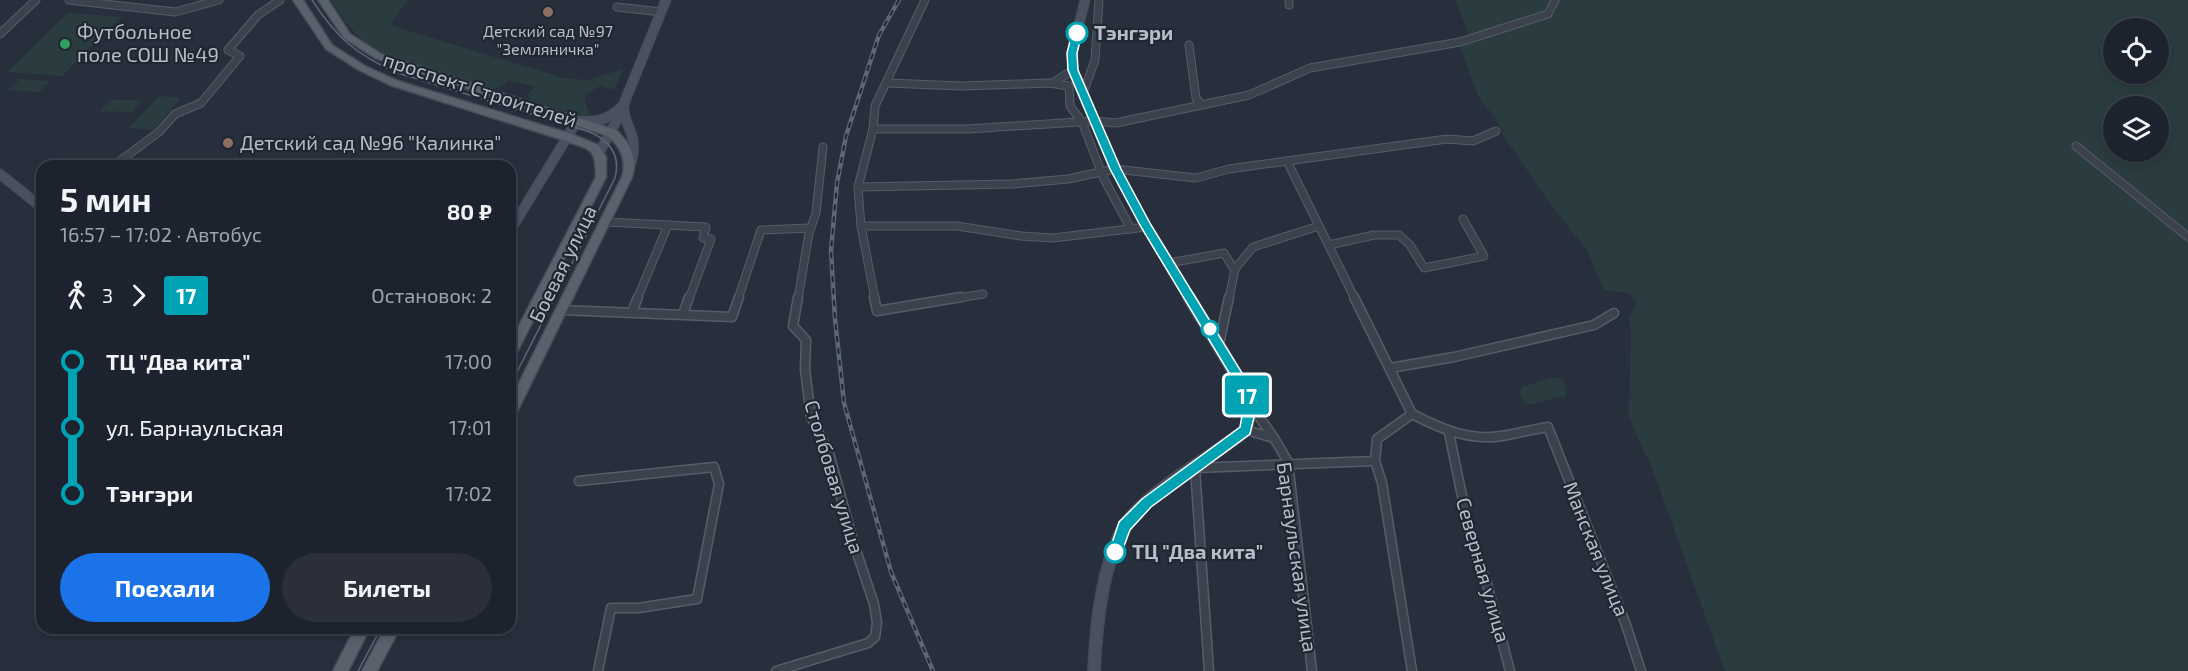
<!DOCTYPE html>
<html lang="ru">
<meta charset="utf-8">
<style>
body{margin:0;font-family:"Exo 2",sans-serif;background:#2a2f3a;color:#f1f3f6;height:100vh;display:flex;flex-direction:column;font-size:22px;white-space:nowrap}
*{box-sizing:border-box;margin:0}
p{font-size:20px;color:#a0a4aa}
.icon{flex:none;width:33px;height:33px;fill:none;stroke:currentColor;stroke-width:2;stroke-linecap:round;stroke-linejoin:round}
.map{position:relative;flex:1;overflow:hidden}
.side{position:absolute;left:36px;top:160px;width:480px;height:474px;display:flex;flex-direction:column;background:#1d232e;border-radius:18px;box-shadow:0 3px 9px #0003,0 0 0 2px #3b404a}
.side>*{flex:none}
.badge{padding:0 12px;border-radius:4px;font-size:21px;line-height:39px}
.controls{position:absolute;left:2103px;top:18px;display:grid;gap:12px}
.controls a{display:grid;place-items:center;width:66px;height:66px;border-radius:50%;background:#1d232e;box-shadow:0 3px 9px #0003,0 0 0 2px #3b404a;font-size:30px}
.map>.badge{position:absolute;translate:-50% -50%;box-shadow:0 0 0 3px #fff}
.legs{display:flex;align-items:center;gap:9px;height:66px;padding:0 24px;font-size:20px}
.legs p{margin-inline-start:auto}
.summary{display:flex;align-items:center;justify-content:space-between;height:102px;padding:0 24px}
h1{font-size:33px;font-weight:700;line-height:45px}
.cta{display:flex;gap:12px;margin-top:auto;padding:12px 24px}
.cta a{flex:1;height:69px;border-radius:36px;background:#1a73e8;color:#fff;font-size:24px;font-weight:700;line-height:69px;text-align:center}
.cta a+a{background:#2a2f3a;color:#f1f3f6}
ul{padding:0 24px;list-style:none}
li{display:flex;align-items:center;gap:21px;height:66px;font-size:22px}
li i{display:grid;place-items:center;width:9px;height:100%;margin:0 8px;background:currentColor}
li i::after{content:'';width:15px;height:15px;margin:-8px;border:4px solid;border-radius:50%;background:#1d232e}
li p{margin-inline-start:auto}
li:first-child i{background:linear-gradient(#0000 50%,currentColor 0)}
li:last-child i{background:linear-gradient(currentColor 50%,#0000 0)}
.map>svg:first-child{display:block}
.green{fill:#2a3c3f;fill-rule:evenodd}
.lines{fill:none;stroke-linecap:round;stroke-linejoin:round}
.street-far1-casing{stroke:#565d68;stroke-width:9}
.street-casing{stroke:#565d68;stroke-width:11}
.secondary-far1-casing{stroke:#444b56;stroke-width:11}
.secondary-casing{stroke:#444b56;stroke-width:14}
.primary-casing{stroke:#444b56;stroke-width:3}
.street-far1{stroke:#3b424d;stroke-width:7}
.street{stroke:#3b424d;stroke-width:8}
.secondary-far1{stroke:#495160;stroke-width:9}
.secondary{stroke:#495160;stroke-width:11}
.primary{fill:#59616d;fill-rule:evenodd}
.tram{stroke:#5d6674;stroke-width:1.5}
.rail-casing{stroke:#5d6674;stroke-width:4.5}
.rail{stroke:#202732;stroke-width:2;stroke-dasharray:6;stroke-linecap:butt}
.line-1{fill:#00a3b4;stroke:#fff;stroke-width:1.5}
.education-dot{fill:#8d6e63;stroke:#202732;stroke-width:2}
.stop-1-dot{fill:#fff;stroke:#00a3b4;stroke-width:3}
.leisure-dot{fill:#2e9e5b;stroke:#202732;stroke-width:2}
.labels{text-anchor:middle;stroke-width:4.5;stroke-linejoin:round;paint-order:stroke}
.far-poi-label{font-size:16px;fill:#b7bdc8;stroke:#202732}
.poi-label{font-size:20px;fill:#b7bdc8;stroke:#202732;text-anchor:start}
.stop-label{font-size:20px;font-weight:bold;fill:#b7bdc8;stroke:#202732;text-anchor:start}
.street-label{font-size:20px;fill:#b7bdc8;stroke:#202732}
</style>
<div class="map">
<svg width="2188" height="671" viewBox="0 0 2188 671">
<rect width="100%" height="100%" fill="#272f3d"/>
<!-- green -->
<g class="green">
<path d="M331,0H408L390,25L563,78L588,80L623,69L614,90L600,86L586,94L585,102L590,115L583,116L532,101L527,95L535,87L508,80L500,87L488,89C451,77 397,67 366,43C351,31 341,16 331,0Z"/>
<path d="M1455,0H2188V671H1725L1652,468L1634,430L1629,414L1631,333L1629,317L1637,302L1629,293L1604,290L1588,252L1546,198L1505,138L1496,119L1479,98L1460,48L1468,41L1469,34ZM2114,28H2158V74H2114ZM2114,106H2158V152H2114Z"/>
<polygon points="68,13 121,17 62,76 7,72"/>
<polygon points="20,79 50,81 39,92 8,90"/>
<polygon points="159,96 181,98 153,130 129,128"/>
<polygon points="111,99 142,101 132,112 100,111"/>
<polygon points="1553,377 1562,379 1567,388 1565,396 1534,404 1526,404 1520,394 1522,387"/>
</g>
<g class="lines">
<!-- street-far1 casing -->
<g class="street-far1-casing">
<g id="street-far1">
<polyline points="69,0 175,12 219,0"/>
<polyline points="1289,0 1289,5"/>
<polyline points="617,7 661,12"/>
<polyline points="0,34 36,0"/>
<polyline points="1189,45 1196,98 1202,105"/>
<polyline points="1054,82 1073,70"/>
<polyline points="887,83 962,86 1049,83 1069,86 1070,106 1082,122 1104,179 1131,229"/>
<polyline points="1083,93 1095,60 1099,0"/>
<polyline points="873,129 968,129 1095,121 1116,123 1249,95 1310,68 1460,42 1548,14 1555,0"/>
<polyline points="2076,146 2188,237"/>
<polyline points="1287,161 1447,139 1473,141 1496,131"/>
<polyline points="113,166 159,132 175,114 201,103 240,56 228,50 258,15 280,0"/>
<polyline points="858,187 1012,184 1068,179 1115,169 1196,178 1229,169 1287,161 1355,299"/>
<polyline points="606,222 706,227 703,238 711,239 689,299"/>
<polyline points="861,226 957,226 1021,236 1053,238 1146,227"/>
<polyline points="1329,245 1374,235 1399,235 1410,245 1424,268 1484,256 1463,219"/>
<polyline points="1169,263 1224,253 1235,271"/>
<polyline points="637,299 668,225"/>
<polyline points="738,299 761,230 810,228"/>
<polyline points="798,299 809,233 816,213 823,147"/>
<polyline points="875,299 861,226 858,187 873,129 875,106 925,0"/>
<polyline points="952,299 983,294"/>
<polyline points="1229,299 1235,269 1253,247 1319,226"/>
</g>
</g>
<!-- street casing -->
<g class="street-casing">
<g id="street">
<polyline points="874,297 877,311 961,297"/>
<polyline points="1354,297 1412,414"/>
<polyline points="562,310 732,317 739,297"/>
<polyline points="632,312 638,297"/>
<polyline points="683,314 689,297"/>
<polyline points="1219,344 1229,297"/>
<polyline points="1390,368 1454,357 1594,325 1614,313"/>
<polyline points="1251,405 1274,438"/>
<polyline points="1246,430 1274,438 1288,462 1312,671"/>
<polyline points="1449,433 1472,544 1487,584 1510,671"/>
<polyline points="1375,461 1382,483 1412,671"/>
<polyline points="579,481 714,467 719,484 697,599 638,608 611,608 598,671"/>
<polyline points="776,671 868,643 875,637 877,623 874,604 853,541 829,453 811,417 805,369 806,340 793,326 798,297"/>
<path d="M1209,671L1195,468L1375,461L1377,439L1412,414C1441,429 1469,441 1502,436C1517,434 1532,429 1548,427L1625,622L1641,671"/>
</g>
</g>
<!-- secondary-far1 casing -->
<g class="secondary-far1-casing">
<g id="secondary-far1">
<polyline points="1085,0 1072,53 1073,70 1115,169 1146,227 1190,299"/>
<path d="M624,109C624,121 629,125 632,136C636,148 632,159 629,170"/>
<polyline points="599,153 618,118 666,0"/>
<polyline points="0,174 36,203 42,204"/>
<path d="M510,231L577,121C598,123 611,119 625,103"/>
</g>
</g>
<!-- secondary casing -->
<g class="secondary-casing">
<path id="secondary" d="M1094,671C1096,627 1103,551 1132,516C1163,481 1210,459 1246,430L1251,405L1242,385L1189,297"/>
</g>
<!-- primary casing -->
<g class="primary-casing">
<g id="primary">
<path d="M293,0H303L332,45L365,66L398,81L571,134L598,145L606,157V177L514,358L510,360V343L596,177C596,146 590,150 563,140L390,85L359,70L326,49Z"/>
<path d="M318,0H328L350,34L381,54L616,130C630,143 638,158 632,177L514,418L510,419V401L622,177C627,160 621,147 608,136L375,58L344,38Z"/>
<polygon points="355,628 370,628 348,671 333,671"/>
<polygon points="385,628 400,628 377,671 362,671"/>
</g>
</g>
<!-- street-far1 -->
<use href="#street-far1" class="street-far1"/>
<!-- street -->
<use href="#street" class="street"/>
<!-- secondary-far1 -->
<use href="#secondary-far1" class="secondary-far1"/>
<!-- secondary -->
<use href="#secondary" class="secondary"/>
<!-- primary -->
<use href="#primary" class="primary"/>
<!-- tram -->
<g class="tram">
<path d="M312,0C337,38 356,55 398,73L590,132C610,141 621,155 615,178L510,386"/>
<polyline points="358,671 381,628"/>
</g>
<!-- rail casing -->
<g class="rail-casing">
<polyline id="rail" points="899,0 879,35 846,136 837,183 831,251 835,319 844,403 891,572 933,671"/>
</g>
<!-- rail -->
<use href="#rail" class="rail"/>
</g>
<!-- line-1 -->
<polygon class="line-1" points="1077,30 1082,33 1077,53 1078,70 1121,169 1151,225 1247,381 1257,405 1250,434 1151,507 1130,530 1120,557 1115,558 1111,557 1109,552 1119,522 1142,499 1240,427 1244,405 1237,386 1141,227 1110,169 1068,70 1067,53 1072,33"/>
<!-- markers -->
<g class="education-dot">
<circle cx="548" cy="12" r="6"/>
<circle cx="228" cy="143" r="6"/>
</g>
<g class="stop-1-dot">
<circle cx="1077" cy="33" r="10"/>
<circle cx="1210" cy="329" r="8"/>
<circle cx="1115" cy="552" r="10"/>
</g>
<circle class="leisure-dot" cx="65" cy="44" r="6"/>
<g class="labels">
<!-- far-poi labels -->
<g class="far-poi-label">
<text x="548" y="37">Детский сад №97<tspan x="548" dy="18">"Земляничка"</tspan></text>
</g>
<!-- poi labels -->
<g class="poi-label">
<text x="77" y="39">Футбольное<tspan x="77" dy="23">поле СОШ №49</tspan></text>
<text x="240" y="150">Детский сад №96 "Калинка"</text>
</g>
<!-- stop labels -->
<g class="stop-label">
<text x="1094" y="40">Тэнгэри</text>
<text x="1132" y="559">ТЦ "Два кита"</text>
</g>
<!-- street labels -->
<g class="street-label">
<text transform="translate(480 90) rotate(18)" y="7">проспект Строителей</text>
<text transform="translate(563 264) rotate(-64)" y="7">Боевая улица</text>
<text transform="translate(834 477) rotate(73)" y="7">Столбовая улица</text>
<text transform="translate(1596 549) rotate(68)" y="7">Манская улица</text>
<text transform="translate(1297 557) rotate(82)" y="7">Барнаульская улица</text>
<text transform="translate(1483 570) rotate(74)" y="7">Северная улица</text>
</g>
</g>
</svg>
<div class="controls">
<a><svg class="icon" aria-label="locate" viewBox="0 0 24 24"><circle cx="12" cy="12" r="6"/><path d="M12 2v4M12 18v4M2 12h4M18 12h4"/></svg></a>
<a><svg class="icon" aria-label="layers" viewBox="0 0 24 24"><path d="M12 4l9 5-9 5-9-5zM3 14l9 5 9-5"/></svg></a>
</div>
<b class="badge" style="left:1247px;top:395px;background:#00a3b4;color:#fff">17</b>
<section class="side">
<div class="summary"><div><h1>5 мин</h1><p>16:57 – 17:02 · Автобус</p></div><b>80 ₽</b></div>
<div class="legs"><svg class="icon" aria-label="walk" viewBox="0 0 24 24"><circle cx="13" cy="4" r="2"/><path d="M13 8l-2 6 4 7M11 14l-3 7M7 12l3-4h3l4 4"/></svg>3<svg class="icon" aria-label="forward" viewBox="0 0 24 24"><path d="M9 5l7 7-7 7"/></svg><b class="badge" style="background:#00a3b4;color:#fff">17</b><p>Остановок: 2</p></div>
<ul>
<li><i style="color:#00a3b4"></i><b>ТЦ &quot;Два кита&quot;</b><p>17:00</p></li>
<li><i style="color:#00a3b4"></i><span>ул. Барнаульская</span><p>17:01</p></li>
<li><i style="color:#00a3b4"></i><b>Тэнгэри</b><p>17:02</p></li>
</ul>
<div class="cta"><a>Поехали</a><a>Билеты</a></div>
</section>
</div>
